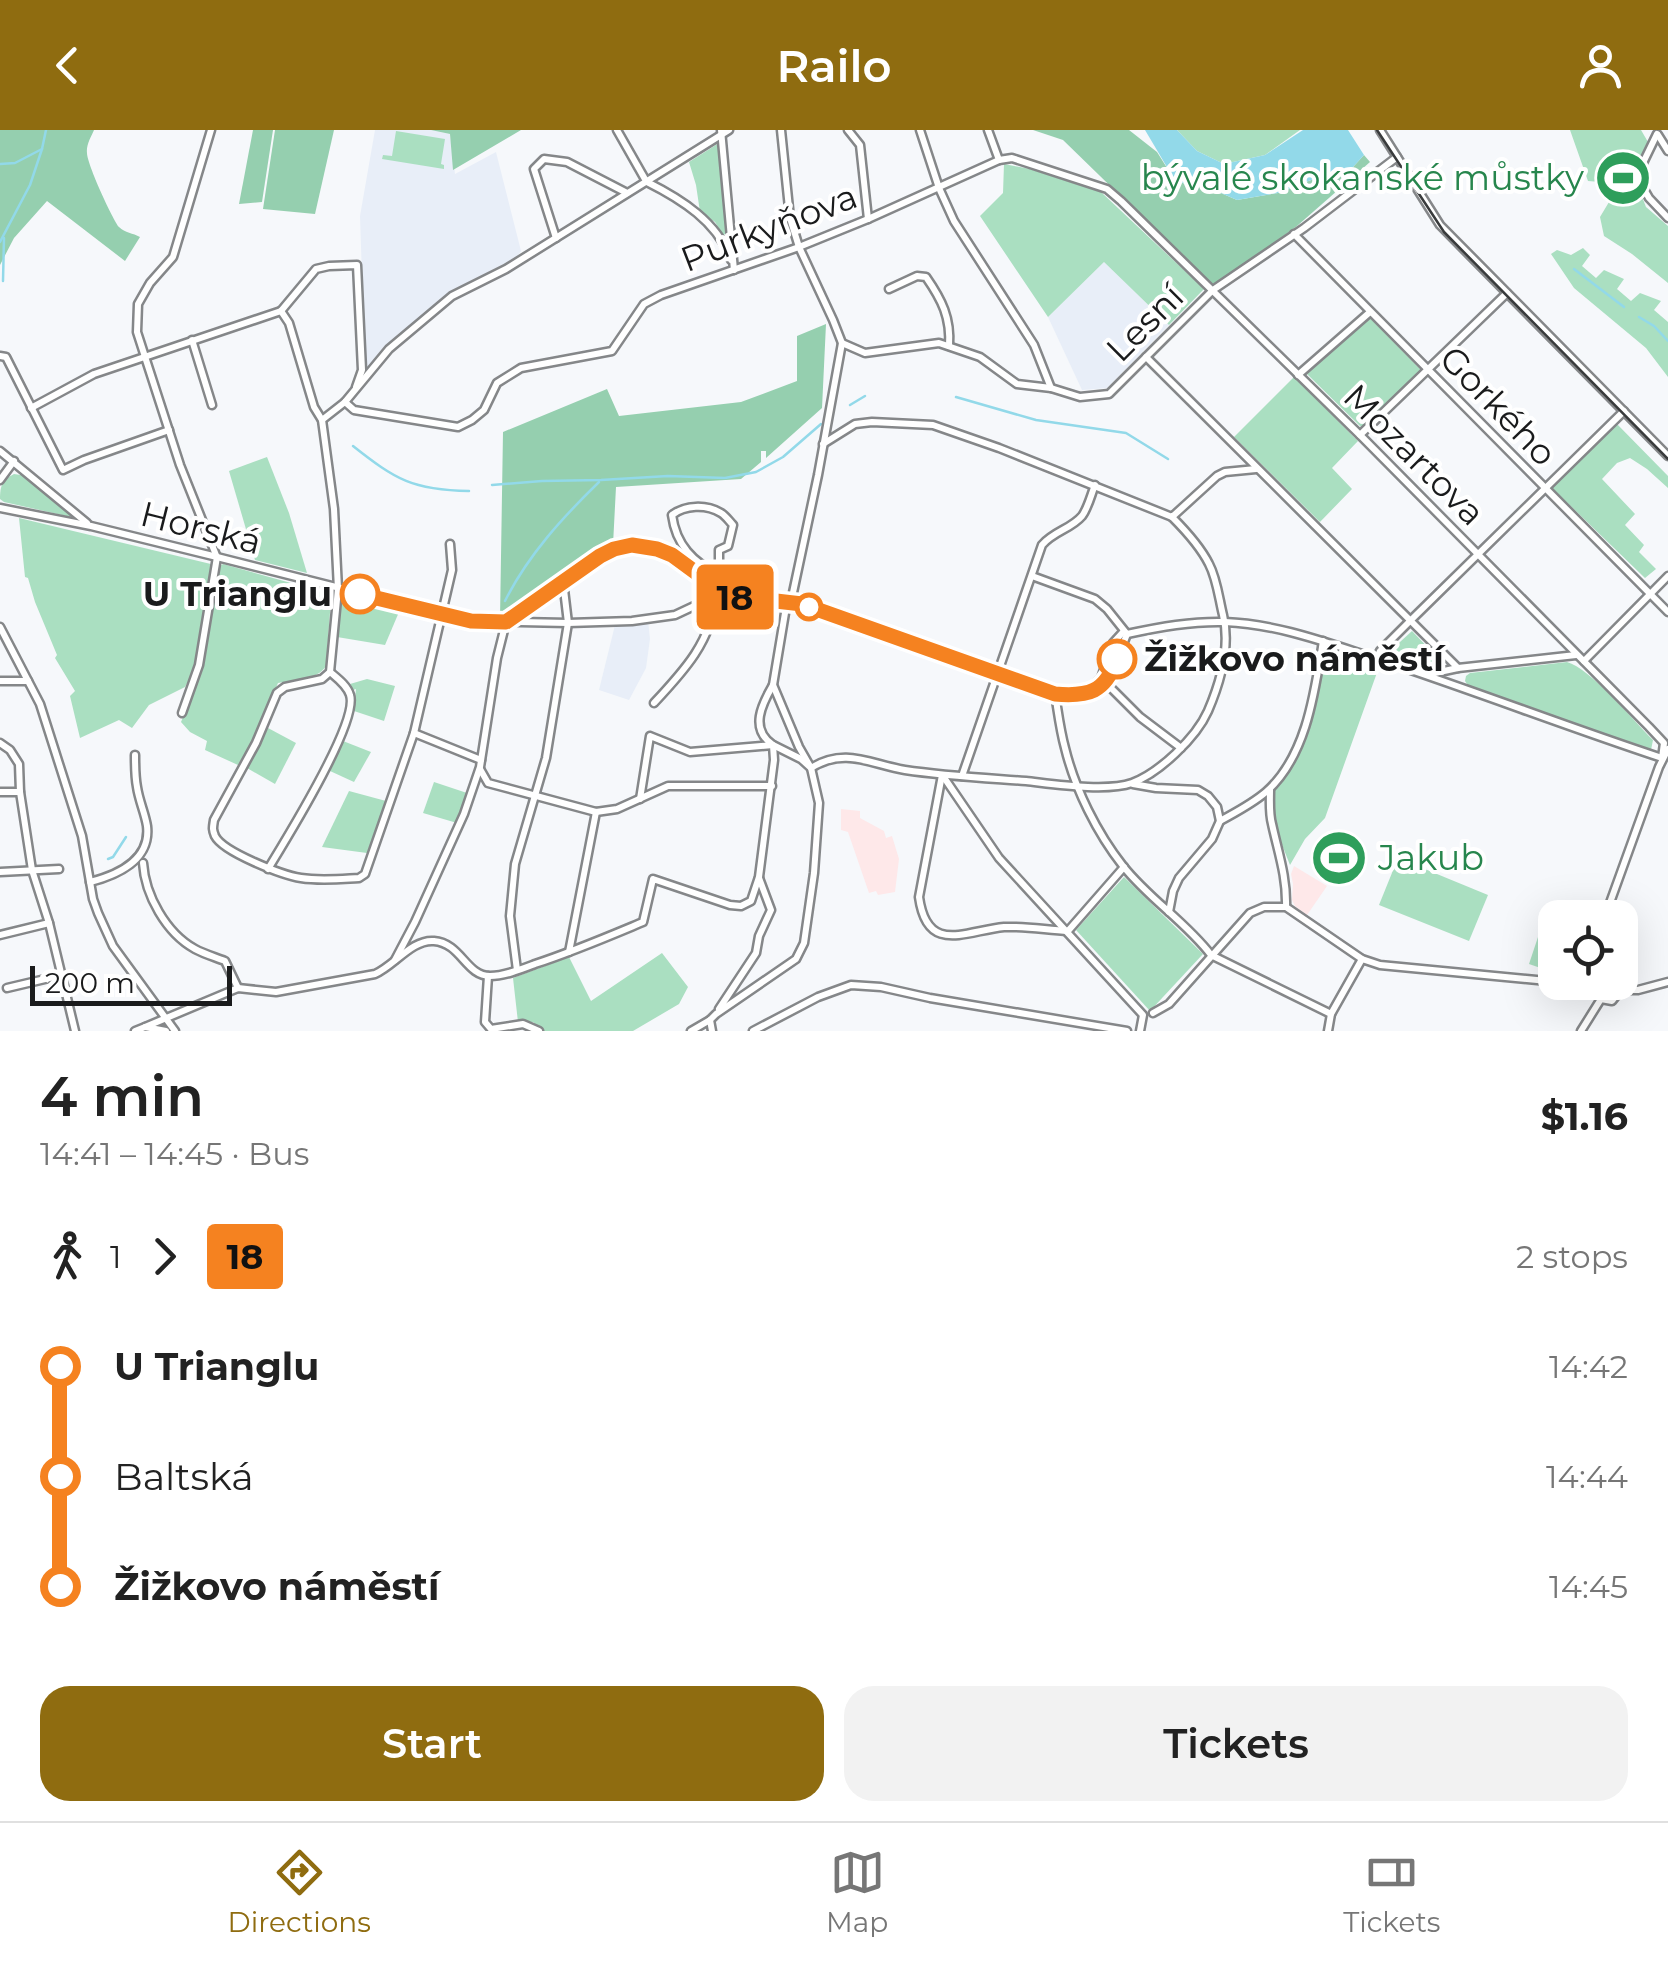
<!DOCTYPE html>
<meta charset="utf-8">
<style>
body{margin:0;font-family:Montserrat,sans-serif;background:#f2f2f2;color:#222;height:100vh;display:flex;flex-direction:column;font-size:38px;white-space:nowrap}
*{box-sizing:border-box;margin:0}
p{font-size:32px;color:#767676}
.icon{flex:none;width:55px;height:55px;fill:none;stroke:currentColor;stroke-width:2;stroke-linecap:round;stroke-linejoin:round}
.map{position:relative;height:901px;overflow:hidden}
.drawer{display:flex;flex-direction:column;background:#fff;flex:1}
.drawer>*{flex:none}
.badge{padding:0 20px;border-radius:8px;font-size:35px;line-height:65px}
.buttons{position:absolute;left:1538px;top:770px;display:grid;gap:20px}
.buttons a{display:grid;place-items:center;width:100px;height:100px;border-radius:20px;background:#fff;box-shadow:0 10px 40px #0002;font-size:50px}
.scale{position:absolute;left:30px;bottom:25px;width:202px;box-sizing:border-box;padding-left:10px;border:5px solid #1a1b1c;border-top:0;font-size:28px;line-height:35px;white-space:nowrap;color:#1a1b1c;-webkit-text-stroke:8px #fff;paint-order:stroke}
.map>.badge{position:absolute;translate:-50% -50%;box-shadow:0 0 0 5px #fff}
.legs{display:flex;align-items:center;gap:15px;height:110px;padding:0 40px;font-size:32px}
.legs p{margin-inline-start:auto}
.overview{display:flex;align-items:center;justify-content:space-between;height:170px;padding:0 40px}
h1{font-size:55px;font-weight:600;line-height:75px}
.primary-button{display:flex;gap:20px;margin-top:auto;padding:20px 40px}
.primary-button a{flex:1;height:115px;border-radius:30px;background:#8f6c10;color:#fff;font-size:40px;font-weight:600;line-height:115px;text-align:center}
.primary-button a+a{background:#f2f2f2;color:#222}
ul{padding:0 40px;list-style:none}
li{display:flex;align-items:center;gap:35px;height:110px;font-size:38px}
li i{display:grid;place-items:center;width:15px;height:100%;margin:0 12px;background:currentColor}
li i::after{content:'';width:25px;height:25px;margin:-12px;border:8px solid;border-radius:50%;background:#fff}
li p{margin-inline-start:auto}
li:first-child i{background:linear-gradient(#0000 50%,currentColor 0)}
li:last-child i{background:linear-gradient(currentColor 50%,#0000 0)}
header{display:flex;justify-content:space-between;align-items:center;height:130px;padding:0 40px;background:#8f6c10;color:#fff;font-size:45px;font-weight:600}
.dock{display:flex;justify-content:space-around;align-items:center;height:140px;border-top:2px solid #e0e0e0;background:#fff;font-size:28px;color:#767676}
.dock a{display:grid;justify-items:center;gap:5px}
.dock .on{color:#8f6c10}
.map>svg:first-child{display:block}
.industrial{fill:#fee8e9}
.built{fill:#e8eef8}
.green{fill:#aadfc1}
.forest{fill:#95cfaf}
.water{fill:#92d9e9}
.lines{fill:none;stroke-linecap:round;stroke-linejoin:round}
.stream{stroke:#92d9e9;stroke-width:2.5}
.minor-casing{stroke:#858789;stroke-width:11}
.minor{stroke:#fff;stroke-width:6}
.tram{stroke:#393b3c;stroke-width:2.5}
.line-1-casing{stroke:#fff;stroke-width:22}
.line-1{stroke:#f58220;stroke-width:15}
.stop-1-dot{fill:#fff;stroke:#f58220;stroke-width:5}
.labels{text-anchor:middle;stroke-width:8;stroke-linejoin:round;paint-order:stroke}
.leisure-label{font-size:35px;fill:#27864d;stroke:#fff;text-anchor:end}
.street-label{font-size:35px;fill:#1a1b1c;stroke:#fff}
.stop-label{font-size:35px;font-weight:bold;fill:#1a1b1c;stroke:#fff;text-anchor:end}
</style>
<header><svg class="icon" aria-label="back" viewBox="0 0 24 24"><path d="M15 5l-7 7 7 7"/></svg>Railo<svg class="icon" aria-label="person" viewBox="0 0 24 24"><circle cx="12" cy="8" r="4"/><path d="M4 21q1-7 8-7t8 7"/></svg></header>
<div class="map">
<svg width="1668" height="901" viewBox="0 0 1668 901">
<rect width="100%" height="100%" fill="#f6f8fb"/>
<!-- industrial -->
<g class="industrial">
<polygon points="841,679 860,681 860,688 884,701 886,708 892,706 899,729 895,762 878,765 876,761 869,763 848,702 841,700"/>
<polygon points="1294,736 1327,756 1307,785 1295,776 1292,770 1293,754 1291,744"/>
</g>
<!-- built -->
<g class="built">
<polygon points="375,0 431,0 450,4 455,44 496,22 521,121 515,130 441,170 390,214 370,238 365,238 360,86"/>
<polygon points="1104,132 1169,195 1107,258 1082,260 1048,187"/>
<polygon points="648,490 650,509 646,538 629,570 599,560 615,495"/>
</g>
<!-- green -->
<g class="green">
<polygon points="1177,0 1300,0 1265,25 1224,34 1197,21"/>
<polygon points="1570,0 1641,0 1648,12 1633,44 1646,77 1668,96 1668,153 1632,124 1604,106 1600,87 1615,62 1612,53 1588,51"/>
<polygon points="396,1 445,9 441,34 444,35 444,39 382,29 383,25 392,26"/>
<polygon points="719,13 728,103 723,105 715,92 700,82 696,55 689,32"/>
<polygon points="1004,34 1030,39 1101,62 1204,159 1169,195 1104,132 1048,187 980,86 1003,63"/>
<polygon points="1583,118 1590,125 1582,136 1596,148 1604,140 1624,149 1617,159 1631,171 1640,163 1661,171 1654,180 1668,192 1668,247 1646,218 1574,158 1551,124 1557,120 1571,125"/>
<polygon points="1367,185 1421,240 1362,298 1307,244"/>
<polygon points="1294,247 1358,311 1332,338 1352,359 1320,392 1234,307"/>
<polygon points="1616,293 1668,346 1668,358 1647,339 1630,328 1617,333 1602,349 1635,384 1625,395 1644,415 1639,422 1656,439 1645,448 1552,358"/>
<polygon points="267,327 289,383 307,443 255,430 229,341"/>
<path d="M14,344L27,346L72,385L71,387L4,372L0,369C0,356 2,350 14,344Z"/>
<polygon points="19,388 215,435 195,538 185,557 149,575 132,598 119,590 80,608 70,566 75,561 55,528 57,525 35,472 28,448 25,447"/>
<path d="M223,434L309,458L311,463L318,464L320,461L329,463L331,469L326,536C316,551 294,550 278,553L250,616L238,635L205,620L207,611L190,602L181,592L188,575L220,436Z"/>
<polygon points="343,467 399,482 385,515 337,507 341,471"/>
<polygon points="1412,501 1439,529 1439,533 1425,536 1388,523"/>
<polygon points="1328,520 1379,537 1325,688 1305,709 1290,735 1273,692 1274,676 1272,662 1297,625 1315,575 1324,526"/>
<path d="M1567,532C1590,538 1633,590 1653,610L1651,620L1469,557L1465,551L1466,546L1470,543Z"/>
<polygon points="367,549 395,556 384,591 354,581 356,559 353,560 350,554"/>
<polygon points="268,598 296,613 275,654 247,638"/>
<polygon points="343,611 371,622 354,652 330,641"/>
<polygon points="434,652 467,663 457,693 423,683"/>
<polygon points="349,661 386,671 367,723 322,717"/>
<polygon points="1398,728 1488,765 1469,811 1379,775"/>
<polygon points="1124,747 1203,824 1150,881 1076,800"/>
<polygon points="1545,786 1555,789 1555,843 1529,834"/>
<polygon points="662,823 688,857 679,874 633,901 544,901 533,892 518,892 513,848 569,827 591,871"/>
</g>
<!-- forest -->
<g class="forest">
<path d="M0,0H94C91,7 86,15 87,23C87,34 113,90 119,97C125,103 133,103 140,107L125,131L47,71L14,108L0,135Z"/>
<polygon points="253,0 273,0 262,72 239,74"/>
<polygon points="275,0 334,0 315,84 263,79"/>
<polygon points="431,0 521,0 453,40 450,4"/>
<polygon points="1033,0 1129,0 1157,22 1174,49 1185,54 1207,57 1237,70 1278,63 1329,43 1341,41 1353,37 1364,25 1370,32 1297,96 1218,154 1210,153 1063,10"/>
<polygon points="826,194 822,278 766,328 766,321 761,321 761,332 741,349 616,357 613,415 577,437 500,489 503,302 607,259 619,286 741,272 797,251 797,206"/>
</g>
<!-- water -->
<polygon class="water" points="1145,0 1177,0 1197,21 1224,34 1265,25 1303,0 1348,0 1364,25 1353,37 1341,41 1329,43 1278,63 1237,70 1207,57 1185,54 1174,49"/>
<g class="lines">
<!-- stream -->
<g class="stream">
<polyline points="0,34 15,33 42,19 46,0"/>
<polyline points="0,112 30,55 42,19"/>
<polyline points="1574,139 1624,177"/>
<polyline points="3,151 4,108"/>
<polyline points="1639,187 1654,196 1668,211"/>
<polyline points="956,267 1036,290 1126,303 1168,329"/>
<polyline points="850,275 865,266"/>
<path d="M353,316C396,350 413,360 469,361"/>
<polyline points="492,355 542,351 601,350 668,346 725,348 756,342 783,327 821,294"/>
<path d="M505,471C528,425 563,387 599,352"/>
<polyline points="108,729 113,727 126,707"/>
</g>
<!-- minor casing -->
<g class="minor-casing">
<g id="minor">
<polyline points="211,0 173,127 150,153 138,174 137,202 180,335 216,425"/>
<polyline points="617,0 646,51"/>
<polyline points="721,0 734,140"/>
<polyline points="781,0 790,88 799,117 833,190 842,213 818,345 791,472"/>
<polyline points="848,0 860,15 868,89"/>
<polyline points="920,0 939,58 954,91 1034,215 1051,258"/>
<polyline points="988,0 999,30"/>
<polyline points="1380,0 1440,95 1668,326"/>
<polyline points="1657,4 1641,37 1638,49 1649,68 1668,88"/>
<polyline points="1658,5 1668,21"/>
<path d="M647,52C681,69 718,92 731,130"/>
<polyline points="1294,104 1668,482"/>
<polyline points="556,108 534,39 544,29 567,32 627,63"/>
<path d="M889,159L917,146L926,147C942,170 951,188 949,216"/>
<path d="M281,181L289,193L314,277L322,290L334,379L338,459L330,542L322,549L285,557L277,563L256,613L214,690C213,697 212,699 215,706C223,722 282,745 301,748C320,751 340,749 359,748L365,744L414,603L452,440L450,414"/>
<polyline points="281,181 316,139 329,136 357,135 362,240 356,257"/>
<polyline points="192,210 212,275"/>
<polyline points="842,213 865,223 939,213 980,227 1017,254 1051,258 1080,267 1109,264 1213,160 1304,98 1397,27"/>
<polyline points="0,226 6,227 63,340 84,330 169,300"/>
<polyline points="1146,227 1458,538"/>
<polyline points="1298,245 1370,182"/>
<polyline points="345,272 354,280 458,297 472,290 484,280 497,253 521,238 612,221 644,174 661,165 799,117 868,89 999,30 1012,28 1107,59 1121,71 1362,307 1649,597 1664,613 1662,628"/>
<polyline points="31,278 94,244 281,181"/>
<polyline points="322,290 345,272 389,219 452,166 506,139 729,0"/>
<polyline points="1360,305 1507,163"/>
<polyline points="823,314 855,294 872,292 933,295 999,318 1172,387 1217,346 1225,342 1256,339"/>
<polyline points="0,321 87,393"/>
<polyline points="0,350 14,331"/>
<polyline points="0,378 91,396 217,427 471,491 568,493 632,491 675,485 724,462"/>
<path d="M719,445C693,432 676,415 672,385C685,375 706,374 721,383C726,386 729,391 733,395L728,416L719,420V445L742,461L745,469"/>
<polyline points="1032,446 1095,469 1107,479 1127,504"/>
<path d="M507,492L600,425L614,419L632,415L657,419L672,425L705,451L733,466L802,474L1055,564C1108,569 1111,546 1127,504"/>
<polyline points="0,497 40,574 82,706 93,769 98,783 113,816 175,901"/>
<path d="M1127,504C1160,497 1192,491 1225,492C1279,494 1330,514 1381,530C1475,561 1568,597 1662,628"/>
<polyline points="1376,529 1380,521 1410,491 1624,281"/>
<polyline points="1584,531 1668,446"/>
<polyline points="1430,544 1458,538 1576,525"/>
<polyline points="1101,548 1140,587 1181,618"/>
<polyline points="0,551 28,551"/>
<polyline points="1090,559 1101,548 1113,513 1124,501"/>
<path d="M1055,564C1058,582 1060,600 1065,618C1075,659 1097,703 1123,736C1149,769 1186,792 1211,825L1331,884"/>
<path d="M654,573C683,542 713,510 715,466"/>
<polyline points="182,583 199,535 217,427"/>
<polyline points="414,603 481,630"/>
<polyline points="0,613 10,620 19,634 20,662 32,740 49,793 75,901"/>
<polyline points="480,639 488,653 596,682 617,679 668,656 772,656"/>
<path d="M942,645L919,767C927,825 965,801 1004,797C1025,796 1047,800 1068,801L1124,737"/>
<polyline points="943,646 999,728 1143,885 1140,901"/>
<path d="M962,646L1042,415C1054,401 1071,399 1082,386C1088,378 1091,365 1095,355"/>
<polyline points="1133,654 1156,658 1198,660 1208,666 1217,677 1220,691 1212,709 1179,748 1173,761 1169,782"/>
<path d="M1270,660C1270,671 1269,683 1272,694C1278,722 1287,747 1286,777"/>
<polyline points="0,662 20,662"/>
<path d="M640,669L650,606L690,622L773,615L801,629L811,638C845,617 870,634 905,640C945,646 986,648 1026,651C1054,654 1106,662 1132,653C1159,643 1196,608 1208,581C1220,553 1231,517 1223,485C1219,469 1217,449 1209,434C1200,416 1186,401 1172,387"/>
<path d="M1220,691C1236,682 1252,674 1266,662C1307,626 1315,560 1323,511"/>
<path d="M143,733C145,765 166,803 195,819C204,824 215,827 225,831L238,858"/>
<path d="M268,739C285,711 359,592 350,565C347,555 337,548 330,542"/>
<polyline points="0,742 59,739"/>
<path d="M90,752C117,745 151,730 147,696C145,683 139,671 137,657C135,647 135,636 135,625"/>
<polyline points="1607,781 1659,637 1668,619"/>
<polyline points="0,805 49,793"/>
<polyline points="569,822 596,682"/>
<polyline points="395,830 415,792 464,684 480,637 497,528 506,492"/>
<polyline points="517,840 510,786 515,734 546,628 568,493 563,451"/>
<polyline points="488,846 485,892 491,899 523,894 539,901"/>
<polyline points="7,858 62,845"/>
<polyline points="1618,860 1638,860 1668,852"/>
<polyline points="1601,869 1612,871 1616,866 1618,860"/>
<polyline points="719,879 756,823 759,806 771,780 759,748"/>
<polyline points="1153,883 1169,874 1250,783 1264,777 1286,777 1362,829 1380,835 1599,856"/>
<path d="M145,897L238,858L276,862L375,844C394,836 412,809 434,811C461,813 466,846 490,846C505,846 522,839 535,834C572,822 607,807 643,792L653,749L730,775L741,776L751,771L759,747L774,630L773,615C749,599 762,574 773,555"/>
<polyline points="135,901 145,897 166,901"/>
<polyline points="691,901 710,890"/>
<polyline points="712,901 710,890 716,884 796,829 804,813 814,743 819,673 811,638 799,617 773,555 787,471"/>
<polyline points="753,901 818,867 851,855 881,857 930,868 1127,901"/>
<polyline points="1328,901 1331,884 1362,829"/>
<polyline points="1581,901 1601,869 1598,859 1603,852"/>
</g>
</g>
<!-- minor -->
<use href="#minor" class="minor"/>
<!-- tram -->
<polyline class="tram" points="1377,0 1444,102 1668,329"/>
</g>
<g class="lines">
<!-- line-1 casing -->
<g class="line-1-casing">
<path id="line-1" d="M360,464L471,491L506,492L600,426L614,419L632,415L657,419L672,425L706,450L733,466L802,474L1055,564C1089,567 1105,562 1117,529"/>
</g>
<!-- line-1 -->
<use href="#line-1" class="line-1"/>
</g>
<!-- icons -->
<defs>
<g id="stadium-disc" transform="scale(2.875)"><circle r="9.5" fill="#2e9e5b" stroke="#fff"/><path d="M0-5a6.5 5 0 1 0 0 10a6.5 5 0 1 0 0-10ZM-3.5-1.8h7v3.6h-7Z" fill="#fff"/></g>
</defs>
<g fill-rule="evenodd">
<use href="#stadium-disc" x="1623" y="48"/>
<use href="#stadium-disc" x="1339" y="728"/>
</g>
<!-- markers -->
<g class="stop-1-dot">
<circle cx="360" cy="464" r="18"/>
<circle cx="809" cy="477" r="12"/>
<circle cx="1117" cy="529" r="18"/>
</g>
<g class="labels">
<!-- leisure labels -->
<g class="leisure-label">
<text x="1584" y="60">bývalé skokanské můstky</text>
<text x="1378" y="740" text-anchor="start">Jakub</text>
</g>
<!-- street labels -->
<g class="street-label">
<text transform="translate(769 98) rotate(-21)" y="12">Purkyňova</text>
<text transform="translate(1145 193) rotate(-45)" y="12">Lesní</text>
<text transform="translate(1498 276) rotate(46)" y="12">Gorkého</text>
<text transform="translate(1414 325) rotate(45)" y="12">Mozartova</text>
<text transform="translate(201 398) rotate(14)" y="12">Horská</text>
</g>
<!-- stop labels -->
<g class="stop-label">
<text x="332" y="476">U Trianglu</text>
<text x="1144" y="541" text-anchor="start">Žižkovo náměstí</text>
</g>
</g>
</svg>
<div class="buttons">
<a><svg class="icon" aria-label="locate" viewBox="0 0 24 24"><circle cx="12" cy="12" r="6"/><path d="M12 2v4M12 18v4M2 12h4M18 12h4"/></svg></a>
</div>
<div class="scale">200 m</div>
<b class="badge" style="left:735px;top:467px;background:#f58220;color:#111">18</b>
</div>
<section class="drawer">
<div class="overview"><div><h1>4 min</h1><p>14:41 – 14:45 · Bus</p></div><b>$1.16</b></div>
<div class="legs"><svg class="icon" aria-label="walk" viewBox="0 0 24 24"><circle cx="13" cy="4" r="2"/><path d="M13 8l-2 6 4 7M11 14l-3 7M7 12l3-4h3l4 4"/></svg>1<svg class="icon" aria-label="forward" viewBox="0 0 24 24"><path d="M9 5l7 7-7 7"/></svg><b class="badge" style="background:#f58220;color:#111">18</b><p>2 stops</p></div>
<ul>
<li><i style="color:#f58220"></i><b>U Trianglu</b><p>14:42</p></li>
<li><i style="color:#f58220"></i><span>Baltská</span><p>14:44</p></li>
<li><i style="color:#f58220"></i><b>Žižkovo náměstí</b><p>14:45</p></li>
</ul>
<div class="primary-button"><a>Start</a><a>Tickets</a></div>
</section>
<nav class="dock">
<a class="on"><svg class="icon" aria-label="directions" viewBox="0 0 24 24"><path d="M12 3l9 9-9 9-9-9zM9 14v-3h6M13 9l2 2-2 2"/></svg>Directions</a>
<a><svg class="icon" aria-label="map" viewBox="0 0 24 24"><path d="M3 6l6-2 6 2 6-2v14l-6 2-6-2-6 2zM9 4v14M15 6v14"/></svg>Map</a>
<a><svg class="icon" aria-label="tickets" viewBox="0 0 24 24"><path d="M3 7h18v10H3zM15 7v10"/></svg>Tickets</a>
</nav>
